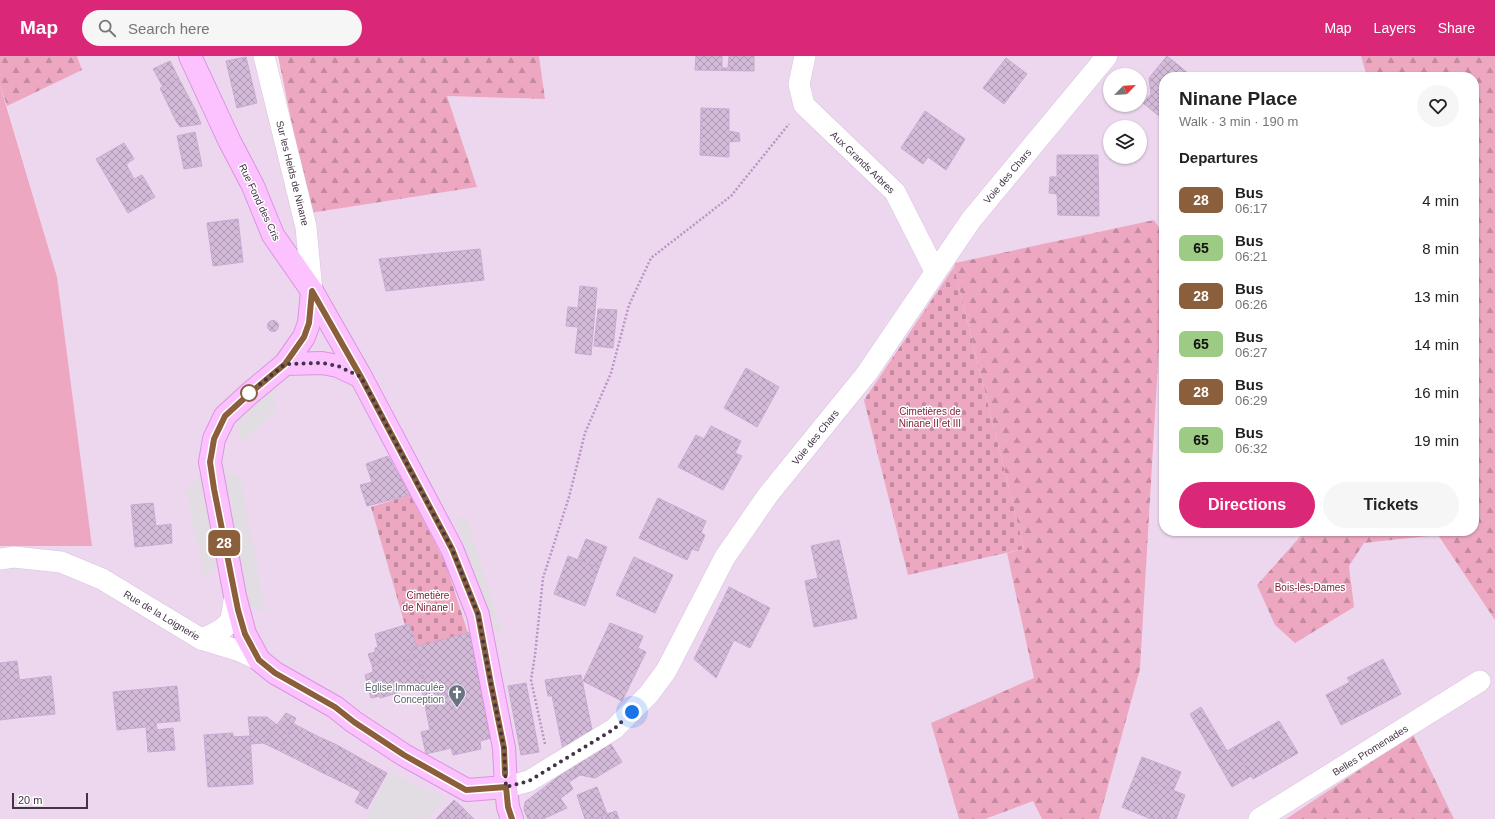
<!DOCTYPE html>
<meta charset="utf-8">
<style>
body{margin:0;font-family:Helvetica,sans-serif;background:#f6f6f6;color:#222;height:100vh;display:flex;flex-direction:column;font-size:15px;white-space:nowrap}
*{box-sizing:border-box;margin:0}
p{font-size:13px;color:#767676}
.icon{flex:none;width:22px;height:22px;fill:none;stroke:currentColor;stroke-width:2;stroke-linecap:round;stroke-linejoin:round}
.map{position:relative;flex:1;overflow:hidden}
.panel{position:absolute;left:1159px;top:16px;width:320px;height:464px;display:flex;flex-direction:column;background:#fff;border-radius:16px;box-shadow:0 1px 3px #0004}
.panel>*{flex:none}
.badge{padding:0 8px;border-radius:6px;font-size:14px;line-height:26px}
.needle{width:26px;rotate:65deg}
.tools{position:absolute;left:1103px;top:12px;display:grid;gap:8px}
.tools a{display:grid;place-items:center;width:44px;height:44px;border-radius:50%;background:#fff;box-shadow:0 1px 3px #0004;font-size:20px}
.scale{position:absolute;left:12px;bottom:10px;width:76px;box-sizing:border-box;padding-left:4px;border:2px solid #423346;border-top:0;font-size:11px;line-height:14px;white-space:nowrap;color:#423346;-webkit-text-stroke:3px #fff;paint-order:stroke}
.you{position:absolute;width:20px;height:20px;margin:-10px;border:3px solid #fff;border-radius:50%;background:#1a73e8;box-shadow:0 0 0 6px #1a73e833}
.map>.badge{position:absolute;translate:-50% -50%;box-shadow:0 0 0 2px #fff}
h2{padding:0 20px;font-size:15px;line-height:36px}
.round{display:grid;place-items:center;flex:none;width:42px;height:42px;border-radius:21px;background:#f6f6f6}
.headline{display:flex;align-items:center;justify-content:space-between;height:68px;padding:0 20px}
h1{font-size:19px;font-weight:700;line-height:30px}
.action{display:flex;gap:8px;margin-top:auto;padding:8px 20px}
.action a{flex:1;height:46px;border-radius:24px;background:#db2777;color:#fff;font-size:16px;font-weight:700;line-height:46px;text-align:center}
.action a+a{background:#f6f6f6;color:#222}
ul{padding:0;list-style:none}
li{display:flex;align-items:center;gap:12px;height:48px;padding:0 20px}
li div{flex:1}
li b{display:block;font-size:15px}
li em{font-style:normal}
li .badge{min-width:44px;font-weight:700;text-align:center}
header{display:flex;align-items:center;gap:24px;box-sizing:border-box;height:56px;padding:0 20px;background:#db2777;color:#fff}
header strong{font-size:19px}
nav{display:flex;gap:22px;margin-inline-start:auto;font-size:14px}
.search{width:280px;height:36px;background:#f6f6f6;display:flex;align-items:center;gap:10px;box-sizing:border-box;padding:0 14px;border-radius:22px;color:#767676;font-size:15px}
.map>svg:first-child{display:block}
.residential{fill:#ecd7ef;fill-rule:evenodd}
.grass{fill:#eda7c1}
.forest{fill:url(#forest-firs)}
.cemetery{fill:url(#cemetery-stones)}
.parking{fill:#e2dce3}
.building{fill:url(#building-cross-hatch);stroke:#c9aad2}
.lines{fill:none;stroke-linecap:round;stroke-linejoin:round}
.street-casing{stroke:#d9c2de;stroke-width:22}
.secondary-casing{stroke:#dc93e2;stroke-width:24}
.path{stroke:#bb94c3;stroke-width:2.5;stroke-dasharray:2 2;stroke-linecap:butt}
.street{stroke:#fff;stroke-width:21}
.secondary{stroke:#fbc2ff;stroke-width:22}
.line-casing{stroke:#fff;stroke-width:9}
.line{stroke:#8b5e3c;stroke-width:6}
.walk{stroke:#423346;stroke-width:4;stroke-dasharray:0 7.2}
.stop-dot{fill:#fff;stroke:#8b5e3c;stroke-width:2}
.labels{text-anchor:middle;stroke-width:3;stroke-linejoin:round;paint-order:stroke}
.street-label{font-size:10px;fill:#423346;stroke:#fff}
.park-label{font-size:10px;fill:#7e2033;stroke:#fff}
.worship-label{font-size:10px;fill:#5b616d;stroke:#fff;text-anchor:end}
</style>
<header>
<strong>Map</strong>
<div class="search"><svg class="icon" aria-label="search" viewBox="0 0 24 24"><circle cx="10" cy="10" r="6"/><path d="M15 15l6 6"/></svg>Search here</div>
<nav><a>Map</a><a>Layers</a><a>Share</a></nav>
</header>
<div class="map">
<svg width="1495" height="763" viewBox="0 0 1495 763">
<defs>
<pattern id="forest-firs" width="22" height="20" patternUnits="userSpaceOnUse"><rect width="22" height="20" fill="#eda7c1"/><path d="M5 1l3.5 6h-7zM16 11l3.5 6h-7z" fill="#c2899f"/></pattern>
<pattern id="cemetery-stones" width="16" height="16" patternUnits="userSpaceOnUse"><rect width="16" height="16" fill="#eda7c1"/><path d="M2 7V4a2 2 0 0 1 4 0v3zM10 15v-3a2 2 0 0 1 4 0v3z" fill="#c2899f"/></pattern>
<pattern id="building-cross-hatch" width="8" height="8" patternUnits="userSpaceOnUse"><rect width="8" height="8" fill="#d3bad9"/><path d="M0 0l8 8M0 8l8-8" fill="none" stroke="#ad98b2"/></pattern>
</defs>
<rect width="100%" height="100%" fill="#f2e3f4"/>
<!-- residential -->
<g class="residential">
<path d="M77,0H260L310,157L477,131L446,40L545,43L539,0H1361L1367,21H1164V179L1154,164L955,207L954,211L1024,493L1007,497L1034,622L931,667L959,763H0V490H92L57,221L7,50L82,14ZM1110,19H1140V49H1110ZM1110,71H1140V101H1110Z"/>
<polygon points="1164,206 1164,475 1305,475 1257,529 1352,527 1349,510 1364,487 1438,479 1495,564 1495,763 1099,763 1140,613"/>
<polygon points="1033,745 1042,763 985,763"/>
</g>
<!-- grass -->
<polygon class="grass" points="0,29 57,221 92,490 0,490"/>
<!-- forest -->
<g class="forest">
<polygon points="0,0 77,0 82,14 7,50 0,29"/>
<polygon points="278,0 539,0 545,43 447,40 477,131 310,157"/>
<polygon points="1361,0 1495,0 1495,564 1438,479 1364,487 1349,510 1354,551 1295,587 1275,569 1257,529 1305,475 1474,475 1474,21 1367,21"/>
<polygon points="1154,164 1164,179 1164,206 1140,613 1099,763 1042,763 1033,745 985,763 959,763 931,667 1034,622 1007,497 1024,493 954,211 955,207"/>
<polygon points="1413,678 1454,763 1286,763"/>
</g>
<!-- cemetery -->
<g class="cemetery">
<polygon points="954,211 1024,493 908,519 864,344"/>
<polygon points="410,439 445,506 468,577 417,591 409,568 405,569 371,451"/>
</g>
<!-- parking -->
<g class="parking">
<polygon points="272,329 276,355 241,388 237,363"/>
<polygon points="218,413 241,422 265,556 245,549"/>
<polygon points="203,418 222,508 204,521 186,432"/>
<polygon points="456,461 467,463 501,574 492,576"/>
<polygon points="389,716 445,743 427,763 366,763"/>
</g>
<!-- building -->
<g class="building">
<polygon points="696,0 722,0 722,12 728,12 729,0 754,0 754,15 695,14"/>
<polygon points="1167,0 1188,17 1185,21 1164,21 1164,64 1143,47 1151,38 1149,22"/>
<polygon points="246,1 257,47 237,52 226,5"/>
<polygon points="1006,2 1027,18 1004,48 983,32"/>
<polygon points="170,5 179,23 163,31 153,13"/>
<polygon points="179,23 196,55 176,65 160,32"/>
<polygon points="701,52 729,53 729,75 739,77 740,85 729,86 729,101 700,99"/>
<polygon points="196,55 201,68 180,71 176,65"/>
<polygon points="925,55 965,83 946,114 928,101 923,108 901,92"/>
<polygon points="195,76 202,110 184,113 177,80"/>
<polygon points="124,87 134,103 126,108 134,123 142,119 155,141 128,157 96,103"/>
<polygon points="1057,99 1098,99 1099,160 1058,159 1057,138 1049,137 1050,121 1057,121"/>
<polygon points="238,163 243,206 213,210 207,167"/>
<polygon points="480,193 484,224 386,235 379,203"/>
<polygon points="580,230 597,232 591,299 575,297 578,271 566,270 568,251 578,252"/>
<polygon points="598,253 617,254 613,292 594,290"/>
<circle cx="273" cy="270" r="5.5"/>
<polygon points="746,312 779,331 757,371 724,352"/>
<polygon points="711,370 741,385 735,397 742,400 723,434 678,411 696,379 704,383"/>
<polygon points="388,400 410,439 367,450 360,429 372,426 366,408"/>
<polygon points="658,442 706,465 701,477 705,479 698,495 692,493 687,504 639,482"/>
<polygon points="153,447 156,470 171,468 172,487 135,491 131,449"/>
<polygon points="586,483 607,491 599,512 578,503"/>
<polygon points="839,484 857,562 814,571 805,525 818,522 811,490"/>
<polygon points="568,500 599,512 585,550 554,538"/>
<polygon points="634,501 673,519 655,557 616,539"/>
<polygon points="729,531 770,552 750,592 734,584 716,622 694,603"/>
<polygon points="610,567 643,580 638,592 646,596 622,645 583,625"/>
<polygon points="409,568 417,591 412,592 414,602 400,607 398,602 372,609 368,598 375,596 375,592 378,591 375,578"/>
<polygon points="470,576 495,681 480,685 481,693 453,699 451,692 426,698 421,676 430,674 421,630 425,629 418,601 414,602 412,592"/>
<polygon points="418,601 425,629 380,642 380,640 371,642 365,619 373,616 372,609 398,602 400,607"/>
<polygon points="1383,603 1401,638 1341,669 1326,639 1350,626 1347,622"/>
<polygon points="17,605 24,661 0,664 0,607"/>
<polygon points="581,619 592,674 567,694 563,694 552,640 548,640 545,624"/>
<polygon points="51,620 55,658 24,661 19,624"/>
<polygon points="526,627 539,696 521,699 508,630"/>
<polygon points="177,630 180,665 156,667 157,674 173,672 175,694 148,696 146,671 117,674 113,636"/>
<polygon points="1201,651 1227,695 1234,691 1251,720 1232,731 1190,658"/>
<polygon points="286,657 296,662 280,695 263,687"/>
<polygon points="248,661 267,661 277,669 263,687 251,688"/>
<polygon points="1279,665 1298,697 1253,723 1234,691"/>
<polygon points="294,668 319,681 306,708 280,695"/>
<polygon points="233,677 233,681 250,680 253,728 208,731 204,679"/>
<polygon points="319,681 335,688 321,716 306,708"/>
<polygon points="609,685 622,706 595,722 580,719 575,708"/>
<polygon points="335,688 360,702 346,728 321,716"/>
<polygon points="1142,701 1181,716 1173,735 1135,719"/>
<polygon points="360,702 374,710 361,736 346,728"/>
<polygon points="575,708 580,719 569,726 573,733 561,742 550,727"/>
<polygon points="374,710 387,717 367,753 355,746"/>
<polygon points="1135,719 1185,739 1176,763 1151,763 1122,751"/>
<polygon points="550,727 567,752 543,763 528,763 524,754 525,746"/>
<polygon points="597,731 607,758 594,763 585,763 577,739"/>
<polygon points="454,744 464,753 454,763 436,763"/>
<polygon points="464,753 474,763 454,763"/>
<polygon points="616,755 619,763 594,763 607,758"/>
</g>
<g class="lines">
<!-- street casing -->
<g class="street-casing">
<g id="street">
<polyline points="264,0 306,171 312,235"/>
<polyline points="805,0 799,28 804,49 895,136 935,215"/>
<polyline points="0,503 14,501 61,506 102,523 201,583 240,595 259,604"/>
<path d="M201,583C211,579 224,575 230,565C233,558 233,547 235,540"/>
<polyline points="506,731 529,725 614,673 649,638 666,615 725,501 768,439 867,317 971,164 1107,0"/>
<polyline points="1259,763 1480,625"/>
</g>
</g>
<!-- secondary casing -->
<g class="secondary-casing">
<g id="secondary">
<polyline points="190,0 229,84 253,130 273,179 312,235 361,321 452,493 478,559 504,692 506,731 508,751 512,763"/>
<polyline points="312,235 309,267 304,281 285,308 249,338 225,360 214,383 210,406 235,540 245,578 259,604 275,617 335,651 354,666 404,699 467,734 506,731"/>
<polyline points="285,308 322,307 338,310 361,321"/>
</g>
</g>
<!-- path -->
<polyline class="path" points="545,688 531,624 535,599 543,522 569,441 585,377 611,317 629,249 651,202 731,140 789,68"/>
<!-- street -->
<use href="#street" class="street"/>
<!-- secondary -->
<use href="#secondary" class="secondary"/>
</g>
<g class="lines">
<!-- line casing -->
<g class="line-casing">
<polyline id="line" points="505,718 504,692 491,628 478,558 452,493 361,321 312,235 309,267 304,281 285,308 249,338 225,360 214,383 212,395 210,406 214,433 238,554 245,578 259,604 275,617 335,651 354,666 404,699 466,734 506,731 508,751 512,763"/>
</g>
<!-- line -->
<use href="#line" class="line"/>
<!-- walk -->
<polyline class="walk" points="249,337 285,308 322,307 338,310 361,321 452,493 478,558 491,628 504,692 506,731 529,725 614,673 632,656"/>
</g>
<!-- icons -->
<defs>
<g id="church-pin" transform="scale(0.9)"><path d="M0 17L-7.5 6A9.5 9.5 0 1 1 7.5 6Z" fill="#6b7280" stroke="#fff"/><path d="M-1.2-6h2.4v3.5h3.3v2.4h-3.3V6h-2.4V-.1h-3.3v-2.4h3.3Z" fill="#fff"/></g>
</defs>
<g fill-rule="evenodd">
<use href="#church-pin" x="457" y="637"/>
</g>
<!-- markers -->
<circle class="stop-dot" cx="249" cy="337" r="8"/>
<g class="labels">
<!-- street labels -->
<g class="street-label">
<text transform="translate(863 106) rotate(44)" y="4">Aux Grands Arbres</text>
<text transform="translate(293 117) rotate(76)" y="4">Sur les Heids de Ninane</text>
<text transform="translate(1007 120) rotate(-50)" y="4">Voie des Chars</text>
<text transform="translate(260 146) rotate(65)" y="4">Rue Fond des Cris</text>
<text transform="translate(815 381) rotate(-51)" y="4">Voie des Chars</text>
<text transform="translate(162 559) rotate(31)" y="4">Rue de la Loignerie</text>
<text transform="translate(1370 694) rotate(-32)" y="4">Belles Promenades</text>
</g>
<!-- park labels -->
<g class="park-label">
<text x="930" y="359">Cimetières de<tspan x="930" dy="12">Ninane II et III</tspan></text>
<text x="1310" y="535">Bois-les-Dames</text>
<text x="428" y="543">Cimetière<tspan x="428" dy="12">de Ninane I</tspan></text>
</g>
<!-- worship labels -->
<g class="worship-label">
<text x="444" y="635">Église Immaculée<tspan x="444" dy="12">Conception</tspan></text>
</g>
</g>
</svg>
<div class="tools">
<a><svg class="needle" viewBox="-14 -14 28 28"><path d="M0-13l5 13h-10z" fill="#e53935"/><path d="M0 13l5-13h-10z" fill="#767676"/></svg></a>
<a><svg class="icon" aria-label="layers" viewBox="0 0 24 24"><path d="M12 4l9 5-9 5-9-5zM3 14l9 5 9-5"/></svg></a>
</div>
<div class="scale">20 m</div>
<div class="you" style="left:632px;top:656px"></div>
<b class="badge" style="left:224px;top:487px;background:#8b5e3c;color:#fff">28</b>
<section class="panel">
<div class="headline"><div><h1>Ninane Place</h1><p>Walk · 3 min · 190 m</p></div><a class="round"><svg class="icon" aria-label="heart" viewBox="0 0 24 24"><path d="M12 20l-8-8c-3-5 5-10 8-4 3-6 11-1 8 4z"/></svg></a></div>
<h2>Departures</h2>
<ul>
<li><span class="badge" style="background:#8b5e3c;color:#fff">28</span><div><b>Bus</b><p>06:17</p></div><em>4 min</em></li>
<li><span class="badge" style="background:#9ecb84;color:#111">65</span><div><b>Bus</b><p>06:21</p></div><em>8 min</em></li>
<li><span class="badge" style="background:#8b5e3c;color:#fff">28</span><div><b>Bus</b><p>06:26</p></div><em>13 min</em></li>
<li><span class="badge" style="background:#9ecb84;color:#111">65</span><div><b>Bus</b><p>06:27</p></div><em>14 min</em></li>
<li><span class="badge" style="background:#8b5e3c;color:#fff">28</span><div><b>Bus</b><p>06:29</p></div><em>16 min</em></li>
<li><span class="badge" style="background:#9ecb84;color:#111">65</span><div><b>Bus</b><p>06:32</p></div><em>19 min</em></li>
</ul>
<div class="action"><a>Directions</a><a>Tickets</a></div>
</section>
</div>
